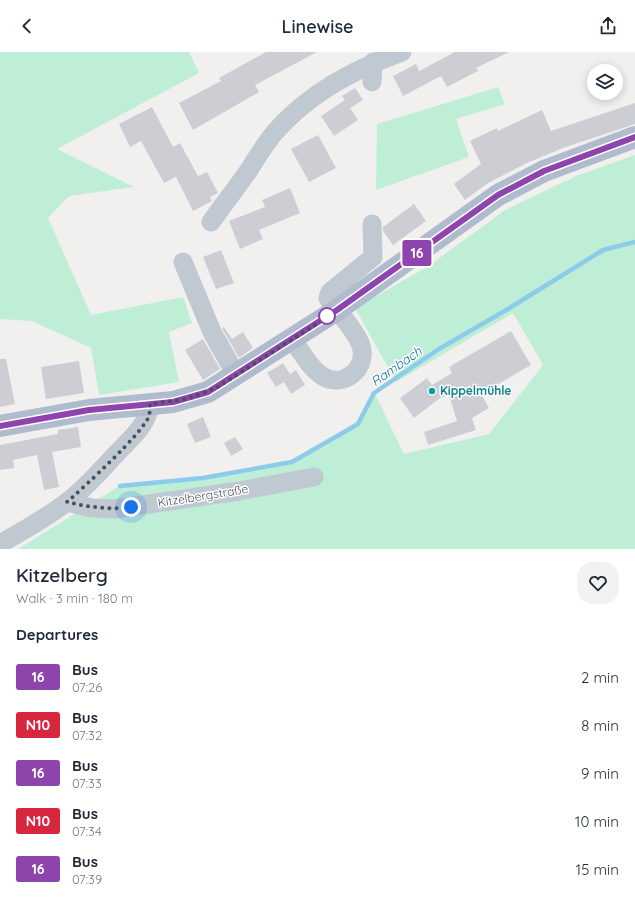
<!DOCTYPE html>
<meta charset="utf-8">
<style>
body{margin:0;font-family:Quicksand,sans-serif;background:#f2f2f3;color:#1f2937;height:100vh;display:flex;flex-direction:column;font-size:15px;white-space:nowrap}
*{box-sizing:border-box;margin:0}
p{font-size:13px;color:#747a83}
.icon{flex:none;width:22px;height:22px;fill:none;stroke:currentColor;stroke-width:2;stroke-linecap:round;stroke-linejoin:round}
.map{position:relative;height:497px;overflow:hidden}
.side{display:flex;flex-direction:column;background:#fff;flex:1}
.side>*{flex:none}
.badge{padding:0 8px;border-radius:3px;font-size:14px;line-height:26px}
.controls{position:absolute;left:587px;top:12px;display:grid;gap:8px}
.controls a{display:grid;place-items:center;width:36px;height:36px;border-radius:50%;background:#fff;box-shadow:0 2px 10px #0003;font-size:20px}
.you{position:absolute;width:20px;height:20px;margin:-10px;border:3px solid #fff;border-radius:50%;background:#1a73e8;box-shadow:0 0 0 6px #1a73e833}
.map>.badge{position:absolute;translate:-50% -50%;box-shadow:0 0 0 2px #fff}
h2{padding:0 16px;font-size:15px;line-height:36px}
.round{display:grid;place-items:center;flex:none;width:42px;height:42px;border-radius:16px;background:#f2f2f3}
.overview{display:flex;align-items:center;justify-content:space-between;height:68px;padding:0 16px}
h1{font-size:19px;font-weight:600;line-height:30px}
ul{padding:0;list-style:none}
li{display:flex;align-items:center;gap:12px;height:48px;padding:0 16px}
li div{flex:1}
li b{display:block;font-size:15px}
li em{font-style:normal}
li .badge{min-width:44px;font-weight:700;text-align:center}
header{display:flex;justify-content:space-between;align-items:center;height:52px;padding:0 16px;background:#fff;font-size:18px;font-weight:600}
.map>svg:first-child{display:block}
.green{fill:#bfeed7}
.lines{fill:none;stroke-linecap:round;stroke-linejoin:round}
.stream{stroke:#8dcbeb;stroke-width:4.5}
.building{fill:#ccced4}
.minor{stroke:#c0c8d1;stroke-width:19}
.major{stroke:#b0bbce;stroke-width:22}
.line-casing{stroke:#fff;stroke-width:9}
.line{stroke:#8e44ad;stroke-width:6}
.walk{stroke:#48505d;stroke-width:4;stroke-dasharray:0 7.2}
.stop-dot{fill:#fff;stroke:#8e44ad;stroke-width:2}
.culture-dot{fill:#0f9aa8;stroke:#fff;stroke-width:1.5}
.labels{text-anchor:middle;stroke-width:3;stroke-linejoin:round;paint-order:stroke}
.culture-label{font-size:12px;font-weight:bold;fill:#0d838f;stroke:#fff;text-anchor:start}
.street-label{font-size:12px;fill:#48505d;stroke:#fff}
.water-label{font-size:13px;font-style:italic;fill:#0f75a8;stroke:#fff}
</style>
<header><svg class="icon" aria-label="back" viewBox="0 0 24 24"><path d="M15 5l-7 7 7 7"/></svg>Linewise<svg class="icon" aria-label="share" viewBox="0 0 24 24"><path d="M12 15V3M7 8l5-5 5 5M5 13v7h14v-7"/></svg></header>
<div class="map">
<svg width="635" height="497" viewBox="0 0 635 497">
<rect width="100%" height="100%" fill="#f2f0ef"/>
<!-- green -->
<g class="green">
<polygon points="0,0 189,0 199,21 57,97 134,135 69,144 48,166 91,263 183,245 192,271 169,280 179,330 99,343 91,296 32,269 0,267"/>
<polygon points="498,35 505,52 456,67 469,105 376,138 377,72"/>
<polygon points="635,103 635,497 18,497 121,433 205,427 292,411 359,372 375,342 404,402 489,382 543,313 513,261 396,330 355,256 427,215 505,158 576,124"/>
</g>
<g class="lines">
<!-- stream -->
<polyline class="stream" points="120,434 203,426 292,410 358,372 374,341 439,297 508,257 603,198 635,190"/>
</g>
<!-- building -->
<g class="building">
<polygon points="266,0 317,0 255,33 259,40 193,78 179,51 221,29 219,26"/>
<polygon points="455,0 509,0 476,16 478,19 447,35 441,24 403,44 393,24 416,12 419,19"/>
<polygon points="355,36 363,48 350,56 358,68 334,84 321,64 345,48 342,44"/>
<polygon points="635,51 635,72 563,96 527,111 488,131 465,148 454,132 481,112 470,89 497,76 498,79 542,58 551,79"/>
<polygon points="152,55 173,95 180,91 198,124 207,120 218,141 210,145 212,149 193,159 176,125 164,131 141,89 130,95 119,72"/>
<polygon points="318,83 336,116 309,130 291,97"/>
<polygon points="290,136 300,161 259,178 263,187 240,197 229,169 265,155 262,148"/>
<polygon points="414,152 426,169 393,193 383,179 383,175"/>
<polygon points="221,198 234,231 216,237 203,205"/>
<polygon points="224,275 232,287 243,280 253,296 239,306 222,276"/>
<polygon points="511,279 531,313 481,342 489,356 472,366 476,378 428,393 424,380 457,369 449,343 440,346 414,366 400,346 427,326 432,333 452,321 449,315"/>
<polygon points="203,287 220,317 203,328 185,298"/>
<polygon points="0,307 6,307 15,352 0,355"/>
<polygon points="79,309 84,341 46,347 41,315"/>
<polygon points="283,311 290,322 296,318 305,333 291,342 284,330 276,335 267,321"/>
<polygon points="203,365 211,385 195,391 187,372"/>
<polygon points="78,375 81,395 52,400 59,435 44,438 37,403 13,408 14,416 0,418 0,393 58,382 58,378"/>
<polygon points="235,385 243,397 231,404 224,391"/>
</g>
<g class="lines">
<!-- minor -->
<g class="minor">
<polyline points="372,30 373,10"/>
<path d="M211,170C224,152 237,135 249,118C257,105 265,92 275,80C309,41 354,17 402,0"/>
<polyline points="183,210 212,280 236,323"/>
<path d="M292,287C301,299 310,317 324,325C344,336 368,316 361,294C357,280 337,259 328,246L330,240L373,205L372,172"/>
<polyline points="67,450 92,456 115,457 239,439 314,425"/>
<path d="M0,492C23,479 46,466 67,450C86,436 101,418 117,401C132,385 147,374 150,352"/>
</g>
<!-- major -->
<polyline class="major" points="0,374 89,358 173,350 208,340 337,258 498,143 544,119 635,85"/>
</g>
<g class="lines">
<!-- line casing -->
<g class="line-casing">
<polyline id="line" points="0,374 89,358 173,350 208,340 337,258 498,143 544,119 635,85"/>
</g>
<!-- line -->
<use href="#line" class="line"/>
<!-- walk -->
<path class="walk" d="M131,455C108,458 89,455 67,450C83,436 143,381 149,364C150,360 150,356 150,352L186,347L216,336L329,264H327"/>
</g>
<!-- markers -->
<circle class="stop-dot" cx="327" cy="264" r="8"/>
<circle class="culture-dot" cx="432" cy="339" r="4"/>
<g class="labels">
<!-- culture labels -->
<g class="culture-label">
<text x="440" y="343">Kippelmühle</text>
</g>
<!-- street labels -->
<g class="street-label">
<text transform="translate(203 444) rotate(-9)" y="4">Kitzelbergstraße</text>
</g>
<!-- water labels -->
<g class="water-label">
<text transform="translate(396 314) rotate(-35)" y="5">Rambach</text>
</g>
</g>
</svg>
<div class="controls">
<a><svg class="icon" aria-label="layers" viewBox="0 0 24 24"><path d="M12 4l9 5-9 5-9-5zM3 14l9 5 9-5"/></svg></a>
</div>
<div class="you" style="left:131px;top:455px"></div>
<b class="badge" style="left:417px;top:201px;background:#8e44ad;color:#fff">16</b>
</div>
<section class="side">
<div class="overview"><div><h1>Kitzelberg</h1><p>Walk · 3 min · 180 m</p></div><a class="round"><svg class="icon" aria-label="heart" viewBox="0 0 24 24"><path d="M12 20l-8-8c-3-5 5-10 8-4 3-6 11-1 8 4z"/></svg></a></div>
<h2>Departures</h2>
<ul>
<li><span class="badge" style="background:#8e44ad;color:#fff">16</span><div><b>Bus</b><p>07:26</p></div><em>2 min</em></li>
<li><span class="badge" style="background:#d7263d;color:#fff">N10</span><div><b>Bus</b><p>07:32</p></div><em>8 min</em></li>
<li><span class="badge" style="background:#8e44ad;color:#fff">16</span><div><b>Bus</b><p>07:33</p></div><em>9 min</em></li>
<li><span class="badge" style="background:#d7263d;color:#fff">N10</span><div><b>Bus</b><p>07:34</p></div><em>10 min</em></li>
<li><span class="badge" style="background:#8e44ad;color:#fff">16</span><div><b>Bus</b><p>07:39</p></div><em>15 min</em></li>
</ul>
</section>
